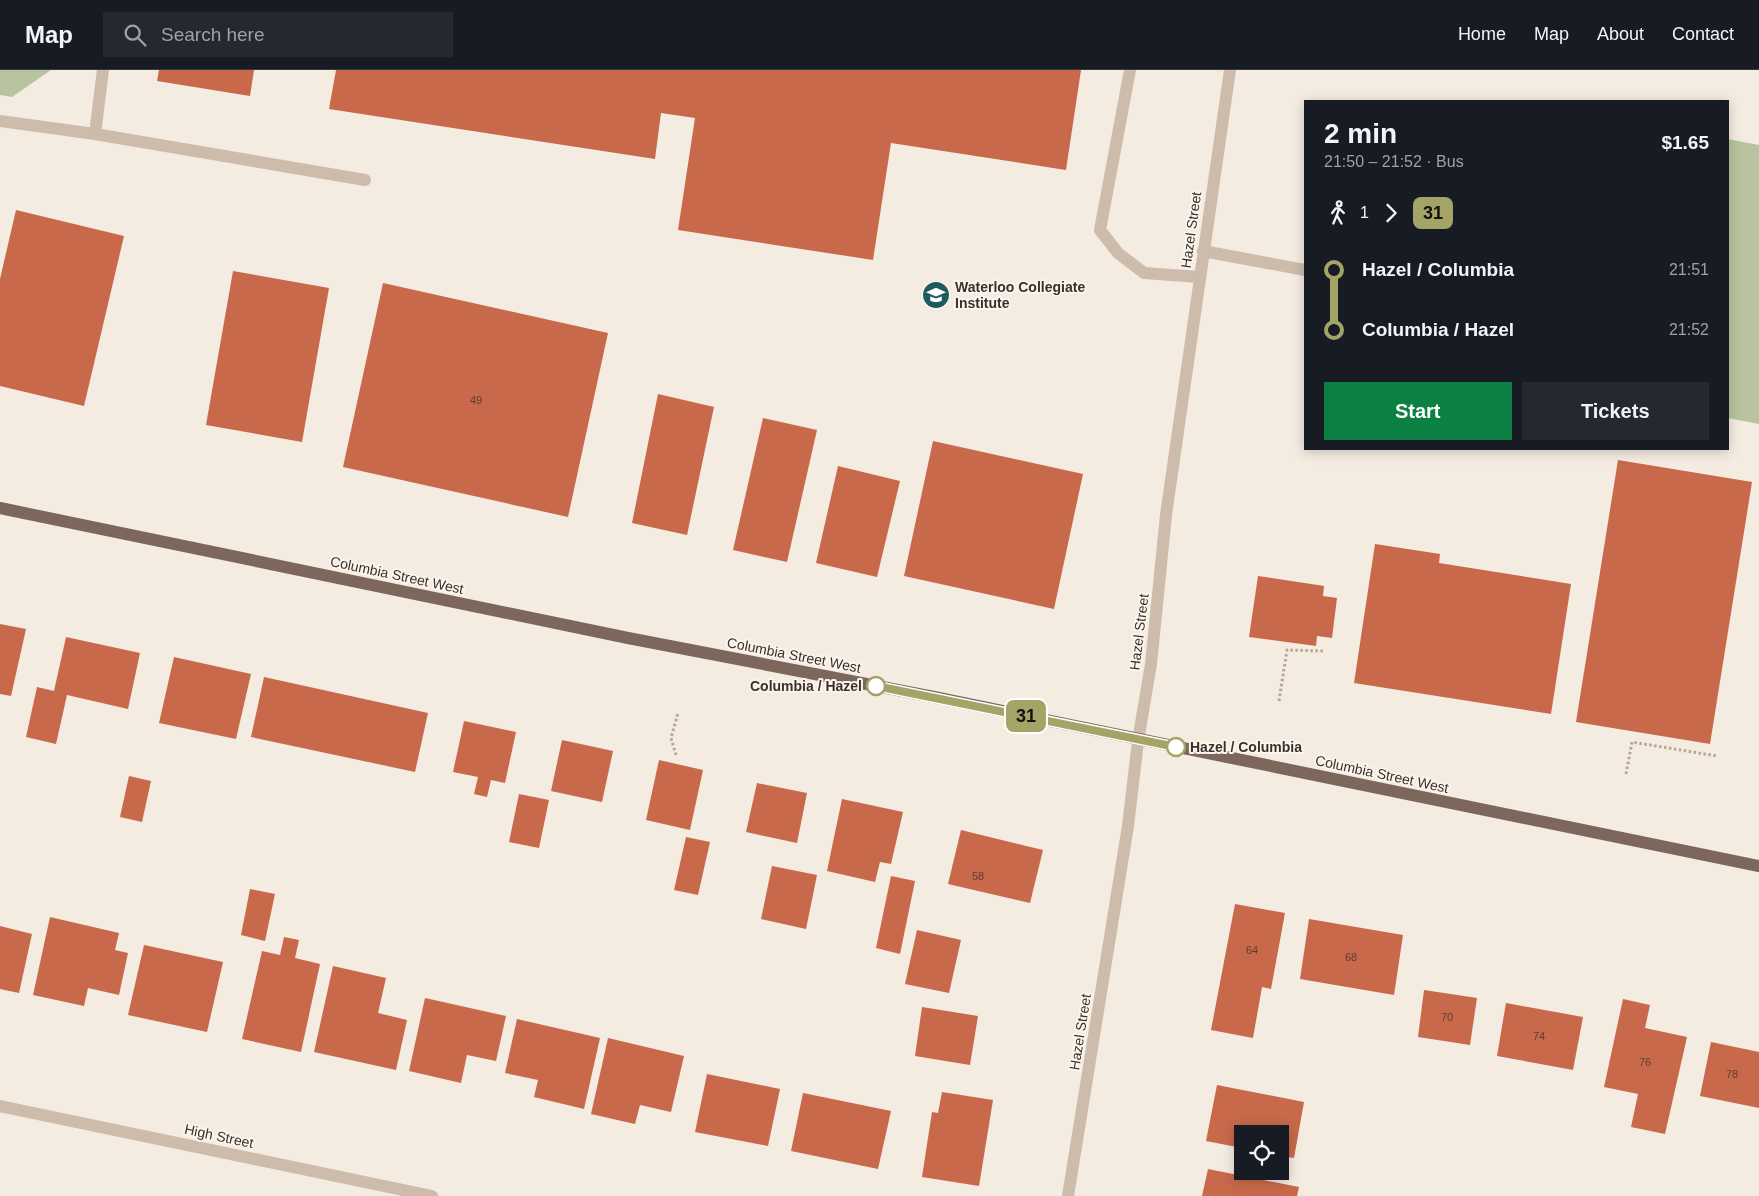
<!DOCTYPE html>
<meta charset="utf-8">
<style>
body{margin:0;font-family:Arial,sans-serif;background:#242831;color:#f1f3f6;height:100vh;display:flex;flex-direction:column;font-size:19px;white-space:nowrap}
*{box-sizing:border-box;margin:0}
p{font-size:16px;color:#9ea1a6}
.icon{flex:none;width:28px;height:28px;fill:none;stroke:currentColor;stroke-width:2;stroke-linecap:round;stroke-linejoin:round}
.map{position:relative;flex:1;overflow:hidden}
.details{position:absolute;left:1304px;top:30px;width:425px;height:350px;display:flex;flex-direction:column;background:#171b24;border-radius:0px;box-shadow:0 2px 12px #0003}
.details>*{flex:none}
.badge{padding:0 10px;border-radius:8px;font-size:18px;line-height:32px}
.buttons{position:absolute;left:1234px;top:1055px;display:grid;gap:10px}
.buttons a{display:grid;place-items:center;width:55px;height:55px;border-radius:0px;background:#171b24;box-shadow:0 2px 12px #0003;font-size:25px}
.map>.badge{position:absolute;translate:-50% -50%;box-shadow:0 0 0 2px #fff}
.legs{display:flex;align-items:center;gap:8px;height:55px;padding:0 20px;font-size:16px}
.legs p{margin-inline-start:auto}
.summary{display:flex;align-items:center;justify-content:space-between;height:85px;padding:0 20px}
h1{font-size:28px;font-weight:800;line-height:38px}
.primary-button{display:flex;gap:10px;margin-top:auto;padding:10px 20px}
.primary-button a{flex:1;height:58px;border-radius:0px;background:#0b8043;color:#fff;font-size:20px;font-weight:800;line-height:58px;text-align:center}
.primary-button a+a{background:#242831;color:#f1f3f6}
ul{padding:0 20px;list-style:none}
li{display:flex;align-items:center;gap:18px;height:60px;font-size:19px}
li i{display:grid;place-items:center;width:8px;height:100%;margin:0 6px;background:currentColor}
li i::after{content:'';width:12px;height:12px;margin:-6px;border:4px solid;border-radius:50%;background:#171b24}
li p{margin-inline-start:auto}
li:first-child i{background:linear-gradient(#0000 50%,currentColor 0)}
li:last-child i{background:linear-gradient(currentColor 50%,#0000 0)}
header{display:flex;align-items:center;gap:30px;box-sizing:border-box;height:70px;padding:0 25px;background:#171b24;border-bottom:1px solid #363941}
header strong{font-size:24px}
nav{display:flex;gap:28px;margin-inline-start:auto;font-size:18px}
.search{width:350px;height:45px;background:#242831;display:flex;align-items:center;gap:12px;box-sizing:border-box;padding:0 18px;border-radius:0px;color:#9ea1a6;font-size:19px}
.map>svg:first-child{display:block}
.green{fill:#b8c4a0}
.building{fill:#c8694b}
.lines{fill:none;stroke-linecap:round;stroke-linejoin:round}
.path{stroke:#b9a596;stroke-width:3;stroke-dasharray:2.5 2.5;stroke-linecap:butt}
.minor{stroke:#cdbbac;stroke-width:12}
.major{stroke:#7d675c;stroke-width:12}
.line-1-casing{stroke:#fff;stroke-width:11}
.line-1{stroke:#a4a466;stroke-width:8}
.stop-1-dot{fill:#fff;stroke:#a4a466;stroke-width:2.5}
.labels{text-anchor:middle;stroke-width:4;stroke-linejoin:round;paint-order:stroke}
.number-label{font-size:11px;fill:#5e3e33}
.street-label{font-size:14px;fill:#3b302b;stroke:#fbf5ee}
.poi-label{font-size:14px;font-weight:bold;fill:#3b302b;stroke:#fbf5ee;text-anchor:start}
.stop-label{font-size:14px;font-weight:bold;fill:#3b302b;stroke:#fbf5ee;text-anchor:end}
</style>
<header>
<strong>Map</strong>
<div class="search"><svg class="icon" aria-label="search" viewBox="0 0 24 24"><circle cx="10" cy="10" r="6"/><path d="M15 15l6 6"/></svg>Search here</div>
<nav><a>Home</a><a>Map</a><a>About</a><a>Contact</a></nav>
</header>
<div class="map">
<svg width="1759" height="1126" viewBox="0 0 1759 1126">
<rect width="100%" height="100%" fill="#f4ebe1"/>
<!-- green -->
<g class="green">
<polygon points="0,0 51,0 12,27 0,25"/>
<polygon points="1728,69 1759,75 1759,354 1728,348"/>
</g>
<!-- building -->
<g class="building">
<polygon points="159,0 254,0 250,26 157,11"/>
<polygon points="336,0 1081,0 1066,100 891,73 873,190 678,160 695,48 661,43 655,89 329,39"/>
<polygon points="16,140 124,166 84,336 0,316 0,209"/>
<polygon points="233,201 329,218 302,372 206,355"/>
<polygon points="383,213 608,263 568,447 343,397"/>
<polygon points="658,324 714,337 687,465 632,453"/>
<polygon points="763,348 817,360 787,492 733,480"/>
<polygon points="933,371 1083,404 1054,539 904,506"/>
<polygon points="1618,390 1752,412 1710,674 1576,652"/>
<polygon points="838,396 900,411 877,507 816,493"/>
<polygon points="1375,474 1440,484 1439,493 1571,514 1551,644 1354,613"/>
<polygon points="1258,506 1324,516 1323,526 1337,528 1332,568 1317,566 1316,576 1249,567"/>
<polygon points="0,554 26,559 11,626 0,624"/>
<polygon points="66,567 140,583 128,639 67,625 56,674 26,667 37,617 54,621"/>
<polygon points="174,587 251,604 236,669 159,653"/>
<polygon points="264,607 428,643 415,702 251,667"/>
<polygon points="464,651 516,662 505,713 491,710 487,727 474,724 478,707 453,702"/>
<polygon points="562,670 613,681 602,732 551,721"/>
<polygon points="659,690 703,700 690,760 646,750"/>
<polygon points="129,706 151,711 142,752 120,747"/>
<polygon points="757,713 807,723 797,773 746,762"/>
<polygon points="519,724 549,730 539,778 509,772"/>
<polygon points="842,729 903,742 891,794 880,792 875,812 827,801"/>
<polygon points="961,760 1043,780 1030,833 948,814"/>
<polygon points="686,767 710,772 698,825 674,820"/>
<polygon points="772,796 817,805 806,859 761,849"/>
<polygon points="891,806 915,811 900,884 876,878"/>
<polygon points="250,819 275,824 265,871 241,865"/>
<polygon points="1235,834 1285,843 1271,919 1262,917 1253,968 1211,960"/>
<polygon points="50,847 119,863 115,880 128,883 119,925 88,918 84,936 33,925"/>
<polygon points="1309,849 1403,865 1394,925 1300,909"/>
<polygon points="0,856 32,864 19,923 0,919"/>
<polygon points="917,860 961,870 949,923 905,914"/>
<polygon points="284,867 299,870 295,888 320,894 301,982 242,969 262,881 280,885"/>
<polygon points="144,875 223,892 207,962 128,945"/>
<polygon points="333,896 386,908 378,943 407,950 396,1000 314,982"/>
<polygon points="1424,920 1477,928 1470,975 1418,967"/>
<polygon points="425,928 506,946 496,991 467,985 461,1013 409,1001"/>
<polygon points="1623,929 1650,935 1645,958 1687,967 1665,1064 1631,1057 1638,1024 1604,1017"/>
<polygon points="1506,933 1583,947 1573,1000 1497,986"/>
<polygon points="922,937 978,946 970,995 915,986"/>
<polygon points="517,949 600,968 584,1039 534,1027 538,1010 505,1003"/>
<polygon points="608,968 684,986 671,1042 640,1035 635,1054 591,1044"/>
<polygon points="1711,972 1759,982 1759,1038 1700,1026"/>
<polygon points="707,1004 780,1019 768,1076 695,1062"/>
<polygon points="1217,1015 1304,1032 1294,1088 1280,1086 1280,1064 1242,1064 1242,1078 1206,1071"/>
<polygon points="942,1022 993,1030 979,1116 922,1107 932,1042 938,1043"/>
<polygon points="803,1023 891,1041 878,1099 791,1081"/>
<polygon points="1208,1099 1299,1117 1297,1126 1202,1126"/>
</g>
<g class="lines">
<!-- path -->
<g class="path">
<polyline points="1279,631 1287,580 1323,581"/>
<polyline points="676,685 671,668 678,643"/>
<polyline points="1626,704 1632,672 1717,686"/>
</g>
<!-- minor -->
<g class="minor">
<polyline points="1130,0 1100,160 1118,183 1144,203 1199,207"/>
<polyline points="0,51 95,64 365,110"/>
<polyline points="95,64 103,0"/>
<polyline points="1203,181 1305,200"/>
<polyline points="0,1036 432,1126"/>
<polyline points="1068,1126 1128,756 1138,671 1151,594 1166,445 1230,0"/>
</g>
<!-- major -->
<polyline class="major" points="0,438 628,568 934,627 1759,796"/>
</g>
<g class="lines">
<!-- line-1 casing -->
<g class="line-1-casing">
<polyline id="line-1" points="876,616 1176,677"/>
</g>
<!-- line-1 -->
<use href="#line-1" class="line-1"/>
</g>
<!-- icons -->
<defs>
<g id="school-disc" transform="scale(1.4375)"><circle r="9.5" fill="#1f5a5e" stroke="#fbf5ee"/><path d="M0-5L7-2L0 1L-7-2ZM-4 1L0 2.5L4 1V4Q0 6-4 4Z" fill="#fff"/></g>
</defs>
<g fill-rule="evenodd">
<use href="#school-disc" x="936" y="225"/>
</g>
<!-- markers -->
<g class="stop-1-dot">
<circle cx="876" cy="616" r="9"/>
<circle cx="1176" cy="677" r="9"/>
</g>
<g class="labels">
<!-- number labels -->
<g class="number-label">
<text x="476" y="334">49</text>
<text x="978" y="810">58</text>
<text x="1252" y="884">64</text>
<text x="1351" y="891">68</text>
<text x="1447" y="951">70</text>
<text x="1539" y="970">74</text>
<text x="1645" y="996">76</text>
<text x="1732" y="1008">78</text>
</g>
<!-- street labels -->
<g class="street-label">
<text transform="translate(1191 160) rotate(-82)" y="5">Hazel Street</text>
<text transform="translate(397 505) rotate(12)" y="5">Columbia Street West</text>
<text transform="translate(1139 562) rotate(-83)" y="5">Hazel Street</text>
<text transform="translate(794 585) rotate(11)" y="5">Columbia Street West</text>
<text transform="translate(1382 704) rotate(12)" y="5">Columbia Street West</text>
<text transform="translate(1080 962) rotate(-81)" y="5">Hazel Street</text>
<text transform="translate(219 1066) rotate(12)" y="5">High Street</text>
</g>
<!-- poi labels -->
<g class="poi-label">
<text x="955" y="222">Waterloo Collegiate<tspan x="955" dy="16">Institute</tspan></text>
</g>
<!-- stop labels -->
<g class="stop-label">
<text x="862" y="621">Columbia / Hazel</text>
<text x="1190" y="682" text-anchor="start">Hazel / Columbia</text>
</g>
</g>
</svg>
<div class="buttons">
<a><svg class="icon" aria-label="locate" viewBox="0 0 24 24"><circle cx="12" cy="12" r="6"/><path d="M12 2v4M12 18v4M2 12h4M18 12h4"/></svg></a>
</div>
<b class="badge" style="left:1026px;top:646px;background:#a4a466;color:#111">31</b>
<section class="details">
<div class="summary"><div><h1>2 min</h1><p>21:50 – 21:52 · Bus</p></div><b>$1.65</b></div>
<div class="legs"><svg class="icon" aria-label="walk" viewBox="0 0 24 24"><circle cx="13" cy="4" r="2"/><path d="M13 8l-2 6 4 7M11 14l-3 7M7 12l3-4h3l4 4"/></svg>1<svg class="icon" aria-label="forward" viewBox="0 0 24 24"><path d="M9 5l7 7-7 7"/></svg><b class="badge" style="background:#a4a466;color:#111">31</b></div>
<ul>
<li><i style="color:#a4a466"></i><b>Hazel / Columbia</b><p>21:51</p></li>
<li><i style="color:#a4a466"></i><b>Columbia / Hazel</b><p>21:52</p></li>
</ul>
<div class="primary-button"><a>Start</a><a>Tickets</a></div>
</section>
</div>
